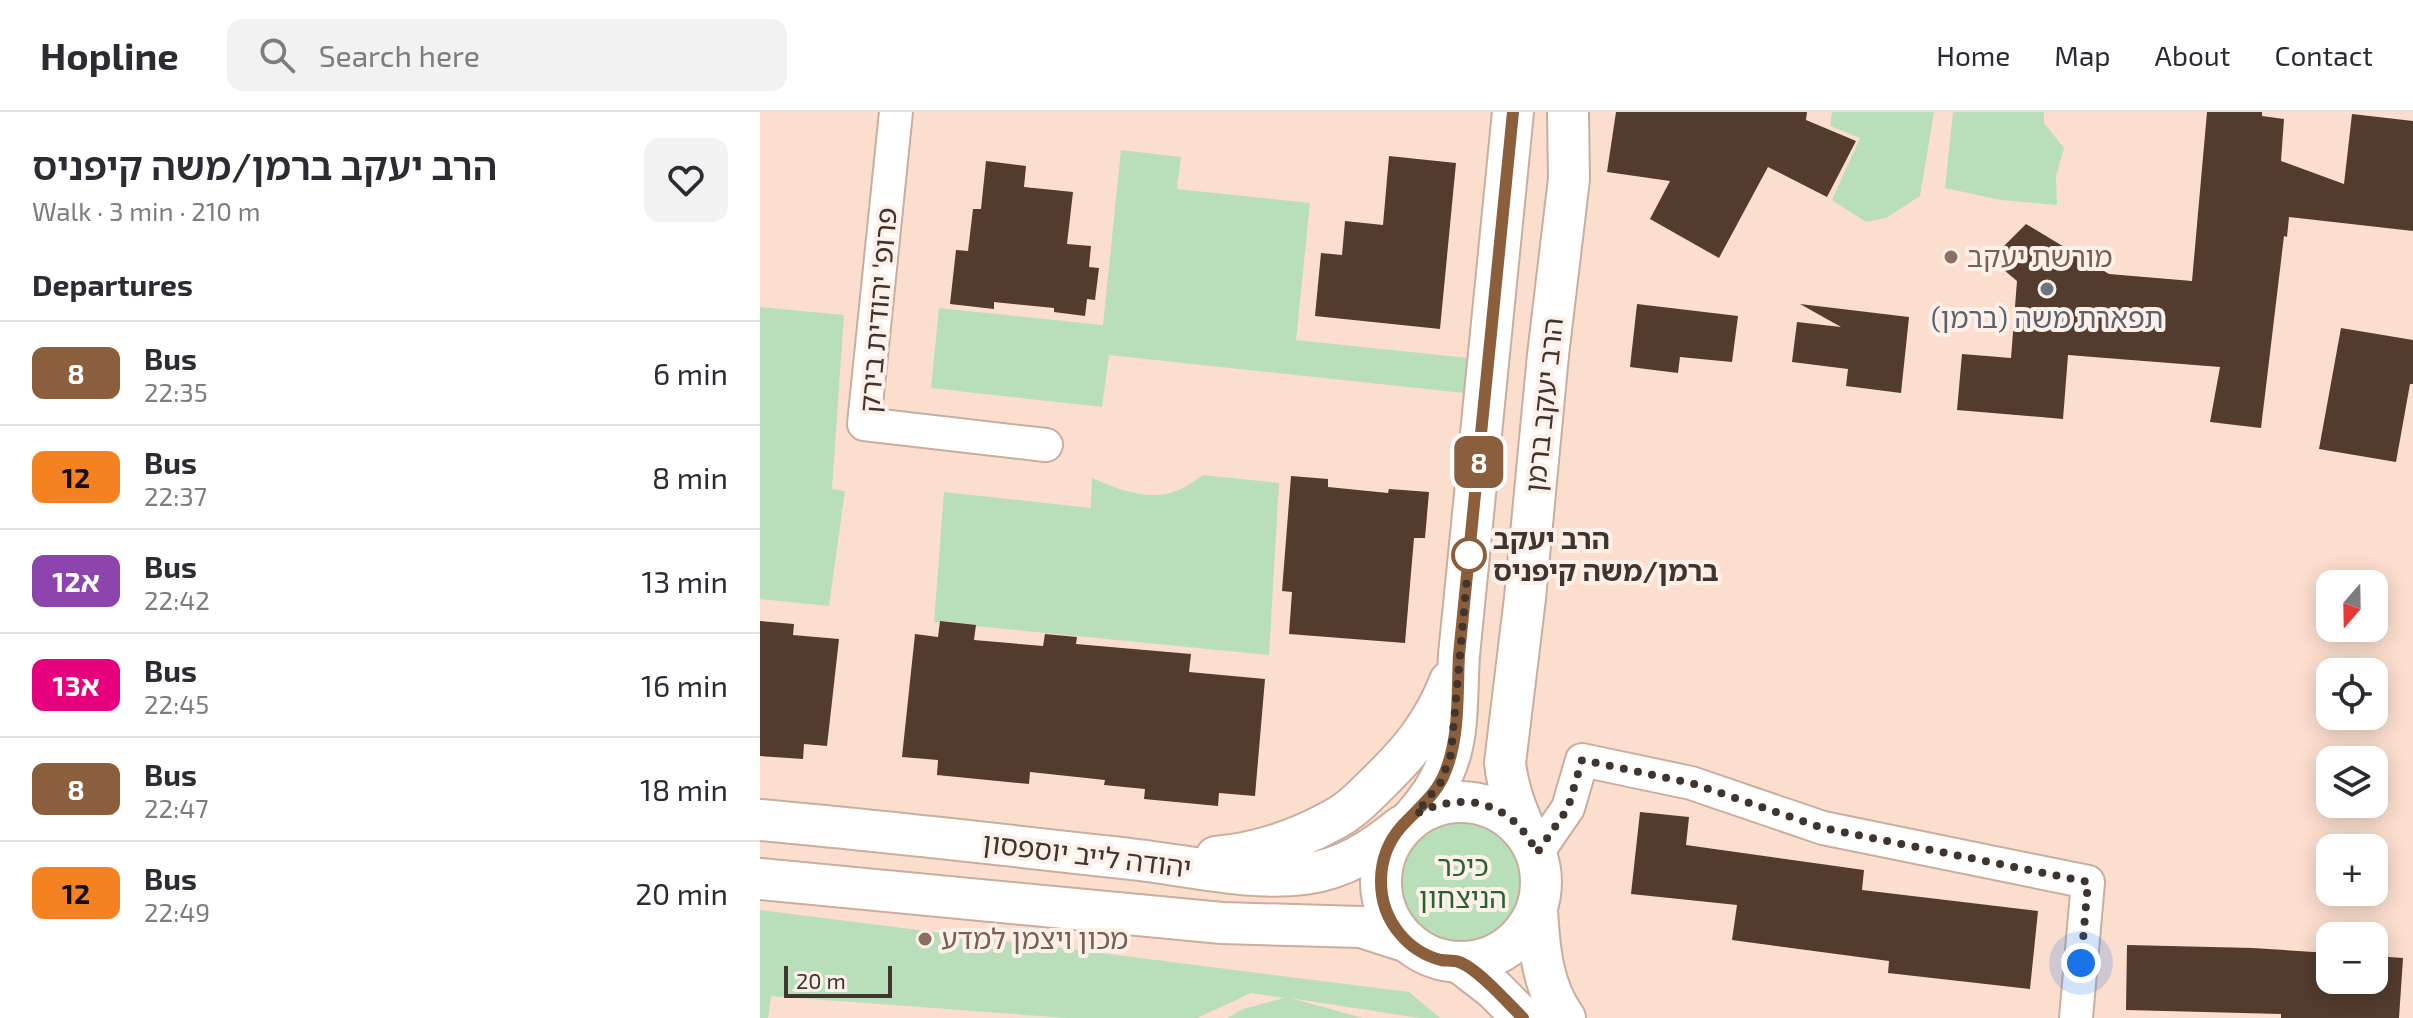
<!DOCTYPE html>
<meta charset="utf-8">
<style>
body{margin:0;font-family:"Exo 2","Noto Sans Hebrew",sans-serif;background:#f2f2f3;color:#2b2b33;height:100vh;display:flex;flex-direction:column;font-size:30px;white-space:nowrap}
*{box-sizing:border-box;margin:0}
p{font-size:26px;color:#7c7c81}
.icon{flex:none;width:44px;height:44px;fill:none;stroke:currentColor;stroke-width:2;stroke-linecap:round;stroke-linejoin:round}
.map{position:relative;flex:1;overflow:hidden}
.panel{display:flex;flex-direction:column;background:#fff;width:760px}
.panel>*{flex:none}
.badge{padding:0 16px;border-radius:12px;font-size:28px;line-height:52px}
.needle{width:52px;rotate:200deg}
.controls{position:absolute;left:1556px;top:458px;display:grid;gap:16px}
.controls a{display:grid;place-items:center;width:72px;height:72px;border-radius:16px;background:#fff;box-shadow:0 4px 20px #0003;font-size:40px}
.scale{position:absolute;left:24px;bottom:20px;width:108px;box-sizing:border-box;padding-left:8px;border:4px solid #40352e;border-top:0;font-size:22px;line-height:28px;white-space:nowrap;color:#40352e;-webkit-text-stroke:6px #fcf0e9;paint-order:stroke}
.you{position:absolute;width:40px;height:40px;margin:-20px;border:6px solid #fff;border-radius:50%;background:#1a73e8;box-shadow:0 0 0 12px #1a73e833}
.map>.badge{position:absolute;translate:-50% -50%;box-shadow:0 0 0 4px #fff}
h2{padding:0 32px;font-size:30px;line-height:72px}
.round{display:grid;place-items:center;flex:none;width:84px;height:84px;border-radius:16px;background:#f2f2f3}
.headline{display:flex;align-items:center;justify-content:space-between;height:136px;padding:0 32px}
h1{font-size:38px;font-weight:600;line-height:60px}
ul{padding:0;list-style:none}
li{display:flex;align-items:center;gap:24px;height:104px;padding:0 32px;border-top:2px solid #e1e1e2}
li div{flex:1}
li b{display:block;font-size:30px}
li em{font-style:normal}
li .badge{min-width:88px;font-weight:700;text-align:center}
header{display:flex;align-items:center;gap:48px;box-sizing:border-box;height:112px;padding:0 40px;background:#fff;border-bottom:2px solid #e1e1e2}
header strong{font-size:38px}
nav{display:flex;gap:44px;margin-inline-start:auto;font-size:28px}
.search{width:560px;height:72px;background:#f2f2f3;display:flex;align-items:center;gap:20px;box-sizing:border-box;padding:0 28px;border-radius:16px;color:#7c7c81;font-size:30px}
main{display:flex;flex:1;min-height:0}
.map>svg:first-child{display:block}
.green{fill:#b9deba}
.building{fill:#533b2e}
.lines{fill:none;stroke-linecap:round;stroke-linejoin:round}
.minor-casing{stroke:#caad9d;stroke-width:36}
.tertiary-casing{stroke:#caad9d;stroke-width:44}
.minor{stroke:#fff;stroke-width:32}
.tertiary{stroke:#fff;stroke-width:40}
.line-casing{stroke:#fff;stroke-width:18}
.line{stroke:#8b5e3c;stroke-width:12}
.walk{stroke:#40352e;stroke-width:8;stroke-dasharray:0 14.4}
.education-dot{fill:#8d6e63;stroke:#fcf0e9;stroke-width:3}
.worship-dot{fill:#6b7280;stroke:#fcf0e9;stroke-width:3}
.stop-dot{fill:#fff;stroke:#8b5e3c;stroke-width:4}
.labels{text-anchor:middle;stroke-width:8;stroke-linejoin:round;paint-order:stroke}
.education-label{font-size:28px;fill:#785e54;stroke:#fcf0e9;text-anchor:start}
.street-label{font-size:28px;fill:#40352e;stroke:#fcf0e9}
.worship-label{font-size:28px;fill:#5b616d;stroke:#fcf0e9}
.stop-label{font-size:28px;font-weight:bold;fill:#40352e;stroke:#fcf0e9;text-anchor:start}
.park-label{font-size:28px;fill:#27632e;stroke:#fcf0e9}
</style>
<header>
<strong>Hopline</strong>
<div class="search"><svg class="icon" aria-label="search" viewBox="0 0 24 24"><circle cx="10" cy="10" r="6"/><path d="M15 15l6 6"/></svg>Search here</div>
<nav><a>Home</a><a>Map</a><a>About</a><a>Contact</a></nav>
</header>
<main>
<section class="panel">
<div class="headline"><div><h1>הרב יעקב ברמן/משה קיפניס</h1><p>Walk · 3 min · 210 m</p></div><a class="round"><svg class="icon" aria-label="heart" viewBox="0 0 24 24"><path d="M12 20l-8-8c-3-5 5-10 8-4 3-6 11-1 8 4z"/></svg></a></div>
<h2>Departures</h2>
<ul>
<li><span class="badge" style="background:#8b5e3c;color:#fff">8</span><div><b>Bus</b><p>22:35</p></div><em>6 min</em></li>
<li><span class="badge" style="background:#f58220;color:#111">12</span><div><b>Bus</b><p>22:37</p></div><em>8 min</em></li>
<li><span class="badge" style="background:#8e44ad;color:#fff">12א</span><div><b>Bus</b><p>22:42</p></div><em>13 min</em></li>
<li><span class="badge" style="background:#e6007e;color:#fff">13א</span><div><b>Bus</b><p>22:45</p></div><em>16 min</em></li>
<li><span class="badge" style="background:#8b5e3c;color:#fff">8</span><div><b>Bus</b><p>22:47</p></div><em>18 min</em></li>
<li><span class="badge" style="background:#f58220;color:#111">12</span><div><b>Bus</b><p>22:49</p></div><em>20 min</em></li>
</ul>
</section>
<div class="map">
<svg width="1653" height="906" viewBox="0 0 1653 906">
<rect width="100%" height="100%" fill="#fcdece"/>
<!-- green -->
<g class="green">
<polygon points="1072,0 1174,0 1160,84 1126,106 1106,110 1072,88 1100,26 1070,14"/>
<polygon points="1193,0 1284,0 1284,11 1304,36 1296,64 1297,93 1241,88 1185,76"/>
<polygon points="361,38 421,45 417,77 550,91 536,228 708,246 704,281 349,243 342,295 171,276 179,196 343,213"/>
<polygon points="0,195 84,203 72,377 85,379 69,494 0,487"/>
<path d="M443,363L519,371L509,543L174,510L184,380L331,396L332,366C360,378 390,391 421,377C429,374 436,367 443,363Z"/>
<circle cx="703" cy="770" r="63"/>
<polygon points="0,798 649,880 680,906 659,906 530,886 603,906 467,906 483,897 524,886 491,881 437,906 307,906 11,884 8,906 0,906"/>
</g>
<!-- building -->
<g class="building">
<polygon points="856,0 1047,0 1046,8 1096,29 1067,85 1008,55 959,146 890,107 910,69 847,60"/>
<polygon points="1447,0 1502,0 1502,4 1524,7 1521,49 1584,72 1592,2 1653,9 1653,119 1529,105 1527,125 1524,124 1501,316 1450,310 1460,255 1308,243 1303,307 1197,298 1202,242 1251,246 1257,169 1231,147 1266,112 1349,162 1432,169"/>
<polygon points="629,44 696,51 680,217 555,204 561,141 582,143 585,109 623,113"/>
<polygon points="226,49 266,54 264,75 313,80 307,132 331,134 329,155 339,156 335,188 327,187 325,204 294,200 294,196 234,190 234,197 190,192 196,138 208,139 213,97 221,97"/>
<polygon points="877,192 978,204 972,250 920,245 918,261 870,255"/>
<polygon points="1040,192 1149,205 1141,281 1086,274 1088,257 1032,250 1037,210 1081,215"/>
<polygon points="1581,216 1653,228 1653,272 1650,272 1636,350 1559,337"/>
<polygon points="531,364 568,367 568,375 628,381 629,377 669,380 665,426 654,426 645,531 529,522 532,480 522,479"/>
<polygon points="0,509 34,512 33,523 79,527 67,634 44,632 43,647 0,644"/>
<polygon points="180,509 216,513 214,528 283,534 285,522 317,525 316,532 431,542 429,560 505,567 495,684 459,681 458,694 384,687 385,677 344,673 345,668 270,660 269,672 177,663 178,648 142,645 155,522 178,525"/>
<polygon points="880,700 929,705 926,733 1104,758 1102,778 1278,799 1270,877 1128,861 1129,849 972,828 977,793 871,782"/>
<polygon points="1367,833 1493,836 1570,841 1570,868 1614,868 1614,844 1643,846 1639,906 1521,906 1521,902 1366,898"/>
</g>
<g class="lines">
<!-- minor casing -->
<g class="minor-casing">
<g id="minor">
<polyline points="136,0 104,312 286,333"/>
<polyline points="777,741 808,696 822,648 931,671 1063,716 1328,770 1316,906"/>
</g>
</g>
<!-- tertiary casing -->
<g class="tertiary-casing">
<g id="tertiary">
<circle cx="701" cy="770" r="80"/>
<path d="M656,702C703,648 695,609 699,543L753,0"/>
<path d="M0,708C123,719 246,733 370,747C427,753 487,769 545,762C583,757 613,738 642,714"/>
<path d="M768,725C757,700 748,678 745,651L765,486L788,243L809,67L808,0"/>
<path d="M456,745C497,741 537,728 573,708C589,700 603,686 616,673C649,641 673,613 690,569"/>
<polyline points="0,767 462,811 601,815 648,830"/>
<path d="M777,797C779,834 782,875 805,906"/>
<polyline points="699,850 734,877 763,906"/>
</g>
</g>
<!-- minor -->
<use href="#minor" class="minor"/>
<!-- tertiary -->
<use href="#tertiary" class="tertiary"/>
</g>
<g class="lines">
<!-- line casing -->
<g class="line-casing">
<path id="line" d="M753,0L699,543C697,580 700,622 686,658C677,683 658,696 641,715C615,745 614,791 640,822C650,834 665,844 681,848C686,849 693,848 699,850C717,856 749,892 763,906"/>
</g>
<!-- line -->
<use href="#line" class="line"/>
<!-- walk -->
<path class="walk" d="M709,443L691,642L681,670L656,702C705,677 753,691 777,741L808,696L822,648L931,671L1063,716L1328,770L1321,851"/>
</g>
<!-- markers -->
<g class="education-dot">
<circle cx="1191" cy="145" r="8"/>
<circle cx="165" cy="827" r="8"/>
</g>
<circle class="worship-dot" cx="1287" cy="177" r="8"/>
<circle class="stop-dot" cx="709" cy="443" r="16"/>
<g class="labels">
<!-- education labels -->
<g class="education-label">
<text x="1207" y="155">מורשת יעקב</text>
<text x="181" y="837">מכון ויצמן למדע</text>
</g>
<!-- street labels -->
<g class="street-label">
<text transform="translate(118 198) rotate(-85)" y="10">פרופ' יהודית בירק</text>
<text transform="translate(784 293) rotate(-84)" y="10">הרב יעקב ברמן</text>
<text transform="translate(327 743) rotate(7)" y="10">יהודה לייב יוספסון</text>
</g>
<!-- worship labels -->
<g class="worship-label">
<text x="1287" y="216">תפארת משה (ברמן)</text>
</g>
<!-- stop labels -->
<g class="stop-label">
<text x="733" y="437">הרב יעקב<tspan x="733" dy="32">ברמן/משה קיפניס</tspan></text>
</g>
<!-- park labels -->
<g class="park-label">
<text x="703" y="764">כיכר<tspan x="703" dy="32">הניצחון</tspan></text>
</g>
</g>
</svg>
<div class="controls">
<a><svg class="needle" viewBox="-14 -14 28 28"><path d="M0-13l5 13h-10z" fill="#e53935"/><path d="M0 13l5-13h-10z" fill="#7c7c81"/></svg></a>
<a><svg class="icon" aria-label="locate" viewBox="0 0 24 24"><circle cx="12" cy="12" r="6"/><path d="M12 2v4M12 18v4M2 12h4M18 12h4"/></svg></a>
<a><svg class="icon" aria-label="layers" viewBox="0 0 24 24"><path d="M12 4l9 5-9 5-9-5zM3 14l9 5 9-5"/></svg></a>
<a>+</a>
<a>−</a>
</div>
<div class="scale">20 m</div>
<div class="you" style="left:1321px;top:851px"></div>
<b class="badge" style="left:719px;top:350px;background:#8b5e3c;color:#fff">8</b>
</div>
</main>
